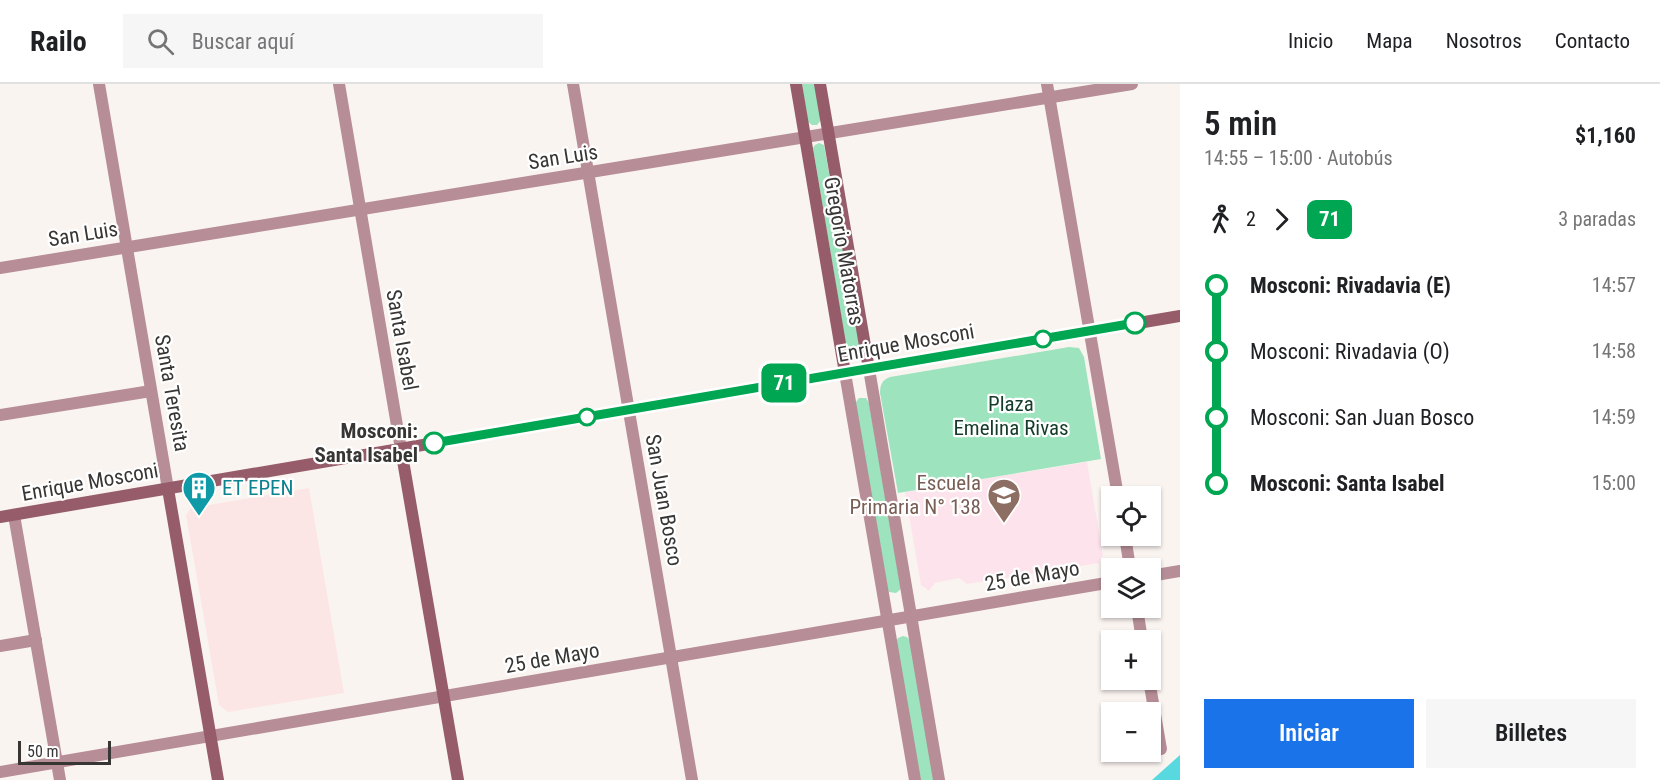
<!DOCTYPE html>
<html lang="es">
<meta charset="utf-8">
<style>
body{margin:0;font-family:"Roboto Condensed",sans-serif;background:#f6f6f6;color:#202124;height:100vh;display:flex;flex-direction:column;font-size:22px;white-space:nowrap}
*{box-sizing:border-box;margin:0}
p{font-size:20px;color:#757577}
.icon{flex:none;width:33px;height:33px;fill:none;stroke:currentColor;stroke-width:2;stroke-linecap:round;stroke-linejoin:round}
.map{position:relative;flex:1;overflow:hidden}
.sheet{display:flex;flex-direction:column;background:#fff;width:480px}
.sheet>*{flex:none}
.badge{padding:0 12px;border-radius:9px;font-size:21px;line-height:39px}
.tools{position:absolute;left:1101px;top:402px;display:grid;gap:12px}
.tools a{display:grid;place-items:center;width:60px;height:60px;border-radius:0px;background:#fff;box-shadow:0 2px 4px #0004;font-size:30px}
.scale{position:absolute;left:18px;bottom:15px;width:93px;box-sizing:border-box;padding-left:6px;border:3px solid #383635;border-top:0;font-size:16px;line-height:21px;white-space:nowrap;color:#383635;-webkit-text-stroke:4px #fff;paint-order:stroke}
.map>.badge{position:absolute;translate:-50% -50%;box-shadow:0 0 0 3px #fff}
.legs{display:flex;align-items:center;gap:9px;height:66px;padding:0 24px;font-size:20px}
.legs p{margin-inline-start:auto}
.overview{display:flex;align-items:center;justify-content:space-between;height:102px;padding:0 24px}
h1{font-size:33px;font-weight:600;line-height:45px}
.primary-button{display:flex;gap:12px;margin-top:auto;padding:12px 24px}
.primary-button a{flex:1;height:69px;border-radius:0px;background:#1a73e8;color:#fff;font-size:24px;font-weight:600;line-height:69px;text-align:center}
.primary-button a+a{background:#f6f6f6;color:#202124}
ul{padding:0 24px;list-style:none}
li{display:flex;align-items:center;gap:21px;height:66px;font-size:22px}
li i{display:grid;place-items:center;width:9px;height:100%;margin:0 8px;background:currentColor}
li i::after{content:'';width:15px;height:15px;margin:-8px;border:4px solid;border-radius:50%;background:#fff}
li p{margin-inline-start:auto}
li:first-child i{background:linear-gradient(#0000 50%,currentColor 0)}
li:last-child i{background:linear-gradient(currentColor 50%,#0000 0)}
header{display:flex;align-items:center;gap:36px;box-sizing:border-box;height:84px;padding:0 30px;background:#fff;border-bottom:2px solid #e0e0e0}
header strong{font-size:28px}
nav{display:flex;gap:33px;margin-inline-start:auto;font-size:21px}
.search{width:420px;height:54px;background:#f6f6f6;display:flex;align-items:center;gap:15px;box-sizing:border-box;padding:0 21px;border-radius:0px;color:#757577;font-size:22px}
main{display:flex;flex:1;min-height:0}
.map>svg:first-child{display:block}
.industrial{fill:#fce6e5}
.education{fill:#fde4ec}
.green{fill:#9de3be}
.water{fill:#57d9df}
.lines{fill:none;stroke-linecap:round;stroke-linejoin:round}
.street{stroke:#b78e97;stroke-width:12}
.secondary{stroke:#965c6a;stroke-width:12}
.line-1-casing{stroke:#fff;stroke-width:14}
.line-1{stroke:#00a651;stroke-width:9}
.stop-1-dot{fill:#fff;stroke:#00a651;stroke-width:3}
.labels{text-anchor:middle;stroke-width:4.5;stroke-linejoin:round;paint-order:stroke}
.street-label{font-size:21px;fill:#383635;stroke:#fff}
.park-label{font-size:21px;fill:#133c29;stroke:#fff}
.stop-label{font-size:21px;font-weight:bold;fill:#383635;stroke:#fff;text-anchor:end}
.education-label{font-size:21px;fill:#785e54;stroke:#fff;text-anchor:end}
.culture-label{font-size:21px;fill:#0d838f;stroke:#fff;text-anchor:start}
</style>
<header>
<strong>Railo</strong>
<div class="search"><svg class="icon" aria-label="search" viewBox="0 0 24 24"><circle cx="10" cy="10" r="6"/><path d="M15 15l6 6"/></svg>Buscar aquí</div>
<nav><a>Inicio</a><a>Mapa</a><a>Nosotros</a><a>Contacto</a></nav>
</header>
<main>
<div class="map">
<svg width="1180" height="696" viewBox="0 0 1180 696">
<rect width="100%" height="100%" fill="#faf4f1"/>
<!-- industrial -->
<polygon class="industrial" points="309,404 344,609 228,628 219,621 186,431 191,424"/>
<!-- education -->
<polygon class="education" points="1087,378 1103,471 1099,479 967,500 959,494 935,499 929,507 921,501 905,408"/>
<!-- green -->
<g class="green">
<polygon points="802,0 815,0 821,36 817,41 812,41 808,38"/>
<polygon points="819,59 824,61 860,262 857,266 853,268 849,266 846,262 813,64 815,61"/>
<path d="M1069,263L1079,264L1084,273L1101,375L898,409L880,309C880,301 882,296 890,293Z"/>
<polygon points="859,314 866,314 869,319 901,505 896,509 889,508 888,506 856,322 856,318"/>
<polygon points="903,552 907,553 910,557 934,696 920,696 896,558 898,554"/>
</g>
<!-- water -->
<polygon class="water" points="1180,671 1180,696 1152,696"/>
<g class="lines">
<!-- street -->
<g class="street">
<polyline points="99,0 168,405"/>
<polyline points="339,0 401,365"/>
<polyline points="573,0 692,696"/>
<polyline points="1047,0 1118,412"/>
<polyline points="0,184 1132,0"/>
<polyline points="869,285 939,696"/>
<polyline points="845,289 915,696"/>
<polyline points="0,331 151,307"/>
<polyline points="14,431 60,696"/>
<polyline points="1125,452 1130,484"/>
<polyline points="1150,492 1180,487"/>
<polyline points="1137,524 1142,556"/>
<polyline points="0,562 36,556"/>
<polyline points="1149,596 1161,665"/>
<polyline points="0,688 1112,498"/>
</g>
<!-- secondary -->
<g class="secondary">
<polyline points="796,0 845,289"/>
<polyline points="820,0 869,285"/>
<polyline points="401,365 458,696"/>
<polyline points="168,405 218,696"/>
<polyline points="0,433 1180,232"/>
</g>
</g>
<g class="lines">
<!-- line-1 casing -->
<g class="line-1-casing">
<polyline id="line-1" points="434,359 1135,239"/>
</g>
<!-- line-1 -->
<use href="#line-1" class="line-1"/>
</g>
<!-- icons -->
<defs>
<g id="building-pin" transform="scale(1.725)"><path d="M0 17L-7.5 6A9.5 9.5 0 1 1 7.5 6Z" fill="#0f9aa8" stroke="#fff"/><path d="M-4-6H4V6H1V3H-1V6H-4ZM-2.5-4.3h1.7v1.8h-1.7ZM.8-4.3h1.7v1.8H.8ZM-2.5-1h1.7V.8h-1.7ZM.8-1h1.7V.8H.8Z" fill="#fff"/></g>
<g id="school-pin" transform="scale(1.725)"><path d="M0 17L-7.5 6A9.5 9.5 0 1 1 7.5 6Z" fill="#8d6e63" stroke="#fff"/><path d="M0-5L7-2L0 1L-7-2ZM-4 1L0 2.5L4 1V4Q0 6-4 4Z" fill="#fff"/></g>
</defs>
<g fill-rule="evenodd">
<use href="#building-pin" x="199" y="404"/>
<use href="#school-pin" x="1004" y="411"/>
</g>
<!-- markers -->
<g class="stop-1-dot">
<circle cx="1135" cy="239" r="10"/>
<circle cx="1043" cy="255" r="8"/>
<circle cx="587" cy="333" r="8"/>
<circle cx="434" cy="359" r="10"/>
</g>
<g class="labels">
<!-- street labels -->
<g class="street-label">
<text transform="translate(563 73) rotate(-9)" y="7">San Luis</text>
<text transform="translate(83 150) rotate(-9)" y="7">San Luis</text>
<text transform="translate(844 167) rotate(80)" y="7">Gregorio Matorras</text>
<text transform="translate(402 256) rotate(80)" y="7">Santa Isabel</text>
<text transform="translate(906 259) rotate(-10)" y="7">Enrique Mosconi</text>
<text transform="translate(172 309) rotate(80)" y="7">Santa Teresita</text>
<text transform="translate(90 398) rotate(-10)" y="7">Enrique Mosconi</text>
<text transform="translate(664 416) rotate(80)" y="7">San Juan Bosco</text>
<text transform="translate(1032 492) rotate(-10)" y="7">25 de Mayo</text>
<text transform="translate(552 574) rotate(-10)" y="7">25 de Mayo</text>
</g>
<!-- park labels -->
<g class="park-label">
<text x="1011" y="327">Plaza<tspan x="1011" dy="24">Emelina Rivas</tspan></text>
</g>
<!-- stop labels -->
<g class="stop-label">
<text x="418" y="354">Mosconi:<tspan x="418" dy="24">Santa Isabel</tspan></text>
</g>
<!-- education labels -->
<g class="education-label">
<text x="981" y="406">Escuela<tspan x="981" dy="24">Primaria N° 138</tspan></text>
</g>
<!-- culture labels -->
<g class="culture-label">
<text x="222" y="411">ET EPEN</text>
</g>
</g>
</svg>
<div class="tools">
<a><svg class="icon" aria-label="locate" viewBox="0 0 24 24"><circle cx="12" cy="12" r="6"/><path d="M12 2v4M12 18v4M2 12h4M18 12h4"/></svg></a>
<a><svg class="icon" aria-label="layers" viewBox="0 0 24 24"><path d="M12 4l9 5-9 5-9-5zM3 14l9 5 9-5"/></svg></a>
<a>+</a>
<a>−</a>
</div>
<div class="scale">50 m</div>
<b class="badge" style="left:784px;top:299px;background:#00a651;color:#fff">71</b>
</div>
<section class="sheet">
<div class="overview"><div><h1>5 min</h1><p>14:55 – 15:00 · Autobús</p></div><b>$1,160</b></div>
<div class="legs"><svg class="icon" aria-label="walk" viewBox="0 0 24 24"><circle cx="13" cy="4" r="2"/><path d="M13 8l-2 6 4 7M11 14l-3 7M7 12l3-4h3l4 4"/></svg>2<svg class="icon" aria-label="forward" viewBox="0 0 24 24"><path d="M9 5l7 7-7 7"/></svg><b class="badge" style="background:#00a651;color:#fff">71</b><p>3 paradas</p></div>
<ul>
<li><i style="color:#00a651"></i><b>Mosconi: Rivadavia (E)</b><p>14:57</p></li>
<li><i style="color:#00a651"></i><span>Mosconi: Rivadavia (O)</span><p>14:58</p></li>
<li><i style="color:#00a651"></i><span>Mosconi: San Juan Bosco</span><p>14:59</p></li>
<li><i style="color:#00a651"></i><b>Mosconi: Santa Isabel</b><p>15:00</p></li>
</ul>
<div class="primary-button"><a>Iniciar</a><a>Billetes</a></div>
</section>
</main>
